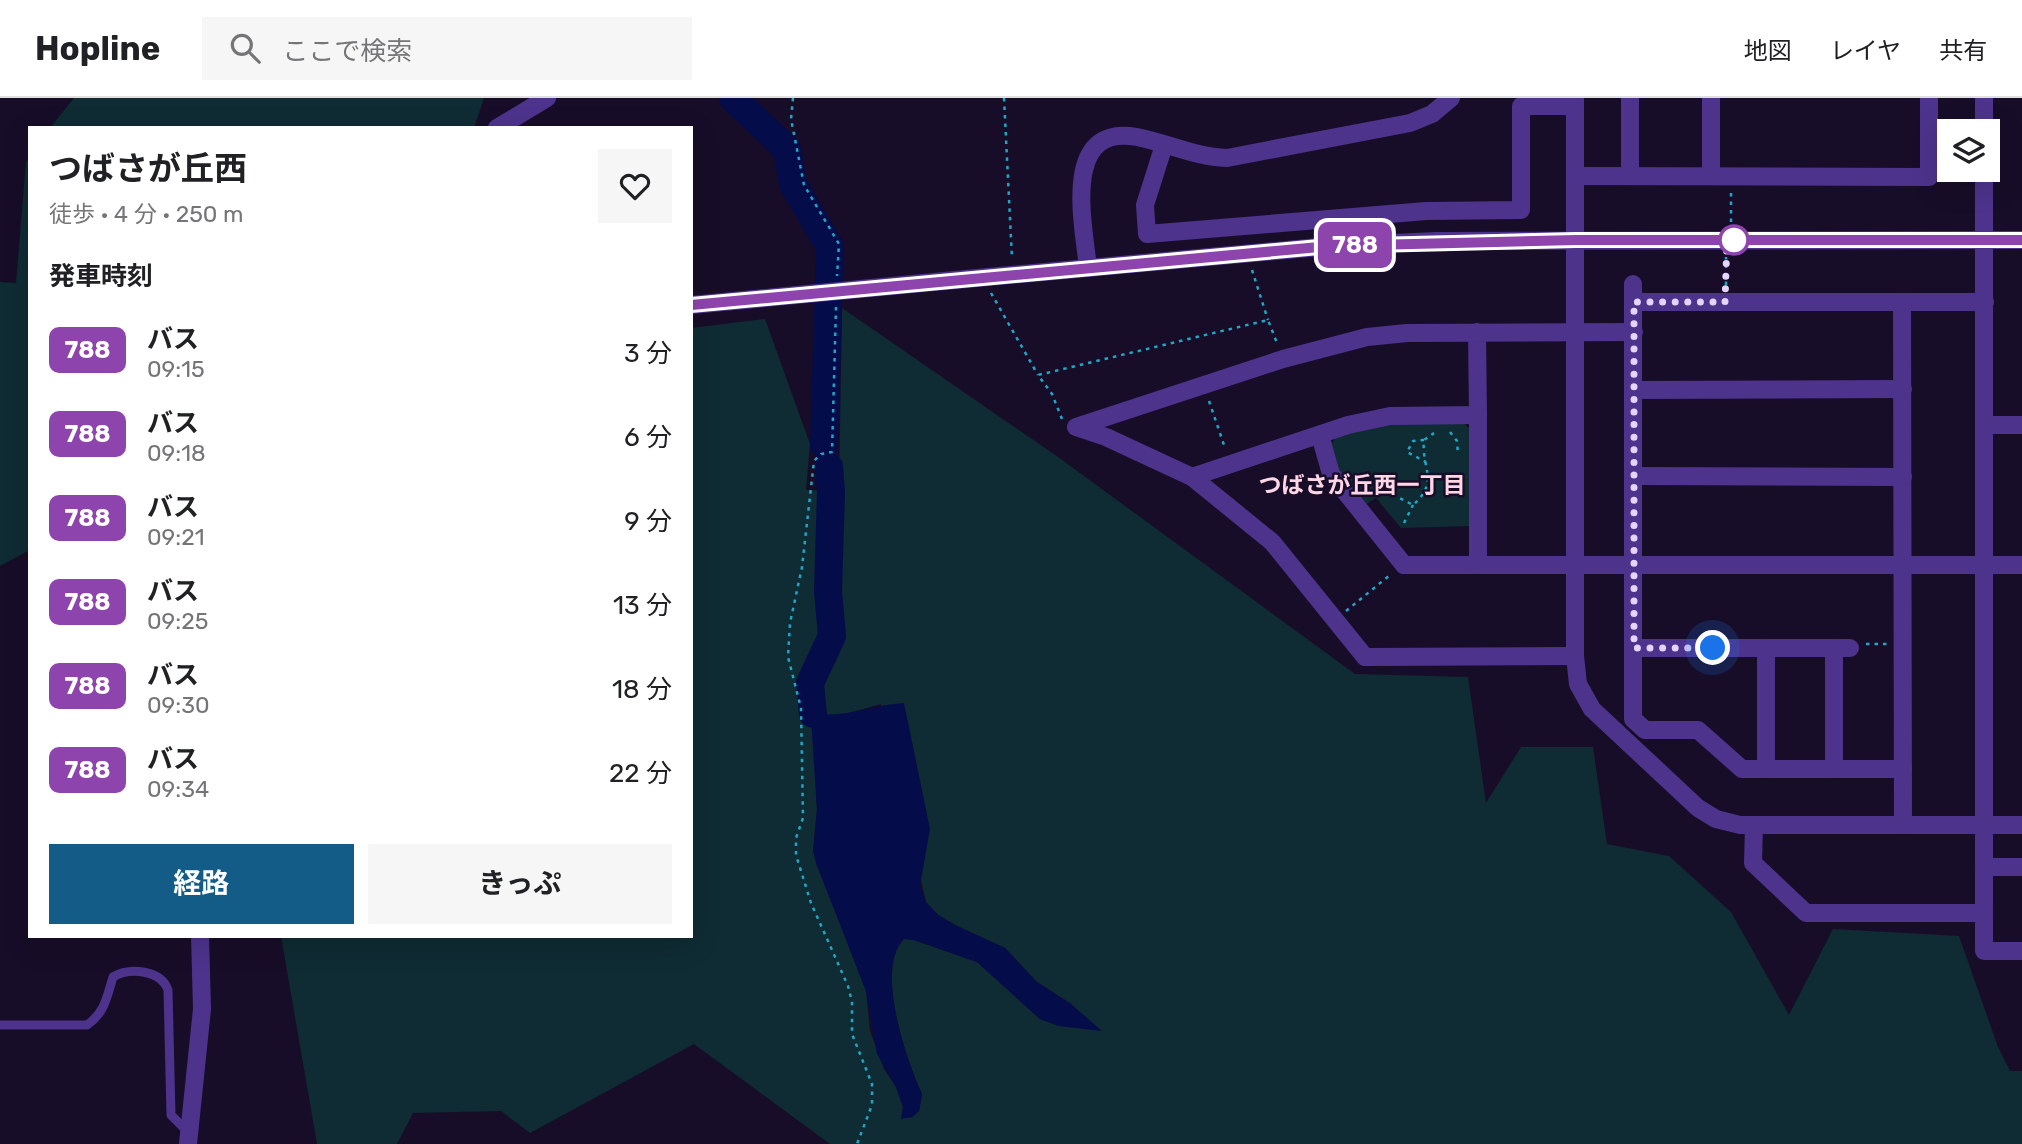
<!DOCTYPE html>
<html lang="ja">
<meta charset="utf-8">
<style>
body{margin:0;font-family:Rubik,"Noto Sans JP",sans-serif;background:#f6f6f6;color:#202124;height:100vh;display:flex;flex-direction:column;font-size:26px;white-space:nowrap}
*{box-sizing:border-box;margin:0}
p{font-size:23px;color:#757577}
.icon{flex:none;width:38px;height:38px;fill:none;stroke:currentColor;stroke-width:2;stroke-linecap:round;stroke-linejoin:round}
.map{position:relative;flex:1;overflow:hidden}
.details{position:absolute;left:28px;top:28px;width:665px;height:812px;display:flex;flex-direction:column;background:#fff;border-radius:0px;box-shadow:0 7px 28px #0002}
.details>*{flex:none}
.badge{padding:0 14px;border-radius:10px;font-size:24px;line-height:46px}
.tools{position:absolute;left:1937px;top:21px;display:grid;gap:14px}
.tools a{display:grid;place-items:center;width:63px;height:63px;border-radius:0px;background:#fff;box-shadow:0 7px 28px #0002;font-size:35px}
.you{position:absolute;width:35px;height:35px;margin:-18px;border:5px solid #fff;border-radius:50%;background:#1a73e8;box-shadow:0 0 0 10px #1a73e833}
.map>.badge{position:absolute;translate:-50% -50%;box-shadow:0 0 0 4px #fff}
h2{padding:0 21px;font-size:26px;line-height:63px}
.round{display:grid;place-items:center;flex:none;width:74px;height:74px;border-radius:0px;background:#f6f6f6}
.headline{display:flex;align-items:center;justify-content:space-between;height:119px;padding:0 21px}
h1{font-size:33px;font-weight:700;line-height:52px}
.primary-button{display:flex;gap:14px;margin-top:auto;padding:14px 21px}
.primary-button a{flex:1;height:80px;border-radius:0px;background:#125c87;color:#fff;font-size:28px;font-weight:700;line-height:80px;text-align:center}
.primary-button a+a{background:#f6f6f6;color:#202124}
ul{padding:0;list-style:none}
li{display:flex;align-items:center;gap:21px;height:84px;padding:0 21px}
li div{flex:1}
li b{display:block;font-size:26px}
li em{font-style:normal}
li .badge{min-width:77px;font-weight:700;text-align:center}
header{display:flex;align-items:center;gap:42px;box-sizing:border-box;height:98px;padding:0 35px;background:#fff;border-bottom:2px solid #e0e0e0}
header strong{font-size:33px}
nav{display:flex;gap:38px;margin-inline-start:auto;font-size:24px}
.search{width:490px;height:63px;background:#f6f6f6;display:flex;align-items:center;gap:18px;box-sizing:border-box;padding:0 24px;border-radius:0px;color:#757577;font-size:26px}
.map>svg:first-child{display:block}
.green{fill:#0f2b33;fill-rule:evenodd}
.water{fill:#050c4a}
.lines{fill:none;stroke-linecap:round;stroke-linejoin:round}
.river{stroke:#050c4a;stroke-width:28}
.path{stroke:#22a6c5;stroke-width:2.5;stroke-dasharray:3.5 5;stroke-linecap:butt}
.service{stroke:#4d338c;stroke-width:9}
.minor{stroke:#4d338c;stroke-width:18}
.tertiary{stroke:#4d338c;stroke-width:18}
.tertiary-bridge{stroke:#4d338c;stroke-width:18}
.line-casing{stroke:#fff;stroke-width:16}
.line{stroke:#8e44ad;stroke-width:10}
.walk{stroke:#e4d4ff;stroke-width:7;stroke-dasharray:0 12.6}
.stop-dot{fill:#fff;stroke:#8e44ad;stroke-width:3.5}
.labels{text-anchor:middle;stroke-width:5;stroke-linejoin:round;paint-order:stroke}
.neighbourhood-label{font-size:23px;font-weight:bold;fill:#ffd6e6;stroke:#180d28}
</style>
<header>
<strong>Hopline</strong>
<div class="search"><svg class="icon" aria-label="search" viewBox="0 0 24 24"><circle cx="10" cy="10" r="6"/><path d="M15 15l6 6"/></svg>ここで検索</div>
<nav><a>地図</a><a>レイヤ</a><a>共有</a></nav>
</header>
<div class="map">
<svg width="2022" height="1046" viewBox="0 0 2022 1046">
<rect width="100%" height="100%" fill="#180d28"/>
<!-- green -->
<g class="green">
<polygon points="74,0 484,0 474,30 50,30"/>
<polygon points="30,59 30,452 0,468 0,184 16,185 26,64"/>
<path d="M842,210L1058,359L1355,576L1468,579L1486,705L1521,649H1593L1607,746L1669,758L1731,814L1789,917L1833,831L1959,838L1998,949L2010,973H2022V1046H830L694,946L530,1035L501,1013L413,1015L397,1046H317L281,838H691V230L765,221L810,346L806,392L839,393ZM881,606L926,804L938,817L957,828L1005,850L1037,884L1071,906L1076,929L1059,928L1040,921L977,864L914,842L904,841C874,871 907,963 922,996L919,1013L912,1019L902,1020L903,1009L896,989L884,971L870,933L866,893L813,753L817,712L813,616L835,619Z"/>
<polygon points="1413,324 1462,324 1471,332 1472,428 1401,430 1376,400 1365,407 1340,376 1330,349 1336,339 1371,328"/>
</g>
<!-- water -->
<path class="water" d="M904,605L930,731L920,788L926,804L938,817L957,828L1005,850L1037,884L1071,906L1102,933L1059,928L1040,921L977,864L914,842L904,841C874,871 907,963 922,996L919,1013L912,1019L901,1021L903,1009L896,989L877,956L866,893L816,765L813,753L817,712L811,621L813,616C845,620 872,607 904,605Z"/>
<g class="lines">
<!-- river -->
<g class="river">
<polyline points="733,0 787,51 793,86 830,149 824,347"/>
<polyline points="813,616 810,585 832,538 828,493 831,394 829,369"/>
</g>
<!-- path -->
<g class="path">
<polyline points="793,0 791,21 804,87 839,146 837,178"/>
<polyline points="1004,0 1012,161"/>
<polyline points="1945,79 1966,78"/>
<polyline points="1731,95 1731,127"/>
<polyline points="1252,172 1268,222"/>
<polyline points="1726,187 1726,159"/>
<polyline points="991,195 1038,277"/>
<polyline points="836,209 832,354 821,356 814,363 802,469 790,525 788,559 801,610 803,720 796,740 796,757 811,805 848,888 852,904 852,936 872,986 872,1007 857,1046"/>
<polyline points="1209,303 1225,350"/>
<polyline points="1062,321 1052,296 1038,277 1268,222 1277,245"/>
<polyline points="1450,334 1457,343 1458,357"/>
<polyline points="1424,342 1413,343 1407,354 1426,364"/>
<path d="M1369,397L1384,392L1413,407C1440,383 1421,371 1424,342L1434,335"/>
<polyline points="1404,425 1413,407"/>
<polyline points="1346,513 1390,477"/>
<polyline points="1866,546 1887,546"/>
</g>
<!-- service -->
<path class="service" d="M0,927H87C105,915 107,898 113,879C130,869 161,872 168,892L171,1017L189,1035"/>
<!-- minor -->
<g class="minor">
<polyline points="1575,0 1575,558 1578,586 1592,611 1698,710 1716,721 1740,727 2022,727"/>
<polyline points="1630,0 1630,78"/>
<polyline points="1711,0 1711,78"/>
<polyline points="1984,0 1984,33"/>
<polyline points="497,30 547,0"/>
<polyline points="1164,47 1145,107 1147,136 1426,113 1521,112 1521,8 1575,8"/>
<polyline points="1984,72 1984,853 2022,853"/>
<polyline points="1576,78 1929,79 1929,0"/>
<path d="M1088,170C1084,128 1060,25 1137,39C1168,45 1195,59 1227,60L1410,25L1432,16L1451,0"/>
<polyline points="1633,186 1633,621 1645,632 1698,632 1742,671 1903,671"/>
<polyline points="1634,204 1985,204"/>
<polyline points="1902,204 1903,727"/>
<polyline points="1477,234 1478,317 1390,318 1348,327 1192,379 1106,339 1076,329 1283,261 1367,239 1407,235 1634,234"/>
<polyline points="1633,292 1903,291"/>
<polyline points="1985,327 2022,327"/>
<polyline points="1320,337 1331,376 1404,467 1478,467 1478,317"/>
<polyline points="1633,378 1903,379"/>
<polyline points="1192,379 1272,444 1365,559 1575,558"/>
<polyline points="1478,467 2022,467"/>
<polyline points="1634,550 1850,550"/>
<polyline points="1766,550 1766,671"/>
<polyline points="1834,550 1834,671"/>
<polyline points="1754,728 1753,765 1806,815 1984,815"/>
<polyline points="1984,769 2022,769"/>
</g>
<!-- tertiary -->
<g class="tertiary">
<polyline points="955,182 1330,148 1436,143 2022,142"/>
<polyline points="188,1046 202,911 200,838"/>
</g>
<!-- tertiary-bridge -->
<polyline class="tertiary-bridge" points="691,207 955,182"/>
</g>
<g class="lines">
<!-- line casing -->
<g class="line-casing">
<polyline id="line" points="691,207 1330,148 1576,142 2022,142"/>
</g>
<!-- line -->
<use href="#line" class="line"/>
<!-- walk -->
<polyline class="walk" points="1713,550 1634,550 1634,204 1725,204 1727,142 1734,142"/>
</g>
<!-- markers -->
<circle class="stop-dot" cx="1734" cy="142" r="14"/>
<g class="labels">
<!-- neighbourhood labels -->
<g class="neighbourhood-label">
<text x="1362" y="395">つばさが丘西一丁目</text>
</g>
</g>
</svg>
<div class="tools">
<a><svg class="icon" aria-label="layers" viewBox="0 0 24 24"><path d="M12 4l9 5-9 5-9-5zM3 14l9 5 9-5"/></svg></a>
</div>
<div class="you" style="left:1713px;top:550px"></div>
<b class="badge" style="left:1355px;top:147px;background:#8e44ad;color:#fff">788</b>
<section class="details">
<div class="headline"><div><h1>つばさが丘西</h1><p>徒歩 · 4 分 · 250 m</p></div><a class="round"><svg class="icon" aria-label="heart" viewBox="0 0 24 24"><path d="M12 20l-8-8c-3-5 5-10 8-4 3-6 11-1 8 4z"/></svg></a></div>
<h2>発車時刻</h2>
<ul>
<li><span class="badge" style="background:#8e44ad;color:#fff">788</span><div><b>バス</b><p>09:15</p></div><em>3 分</em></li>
<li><span class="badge" style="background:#8e44ad;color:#fff">788</span><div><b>バス</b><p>09:18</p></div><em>6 分</em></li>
<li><span class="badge" style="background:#8e44ad;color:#fff">788</span><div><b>バス</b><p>09:21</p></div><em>9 分</em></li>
<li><span class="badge" style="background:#8e44ad;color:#fff">788</span><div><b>バス</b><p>09:25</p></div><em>13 分</em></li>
<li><span class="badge" style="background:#8e44ad;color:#fff">788</span><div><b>バス</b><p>09:30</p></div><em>18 分</em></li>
<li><span class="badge" style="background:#8e44ad;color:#fff">788</span><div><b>バス</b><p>09:34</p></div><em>22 分</em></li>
</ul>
<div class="primary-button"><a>経路</a><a>きっぷ</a></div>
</section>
</div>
